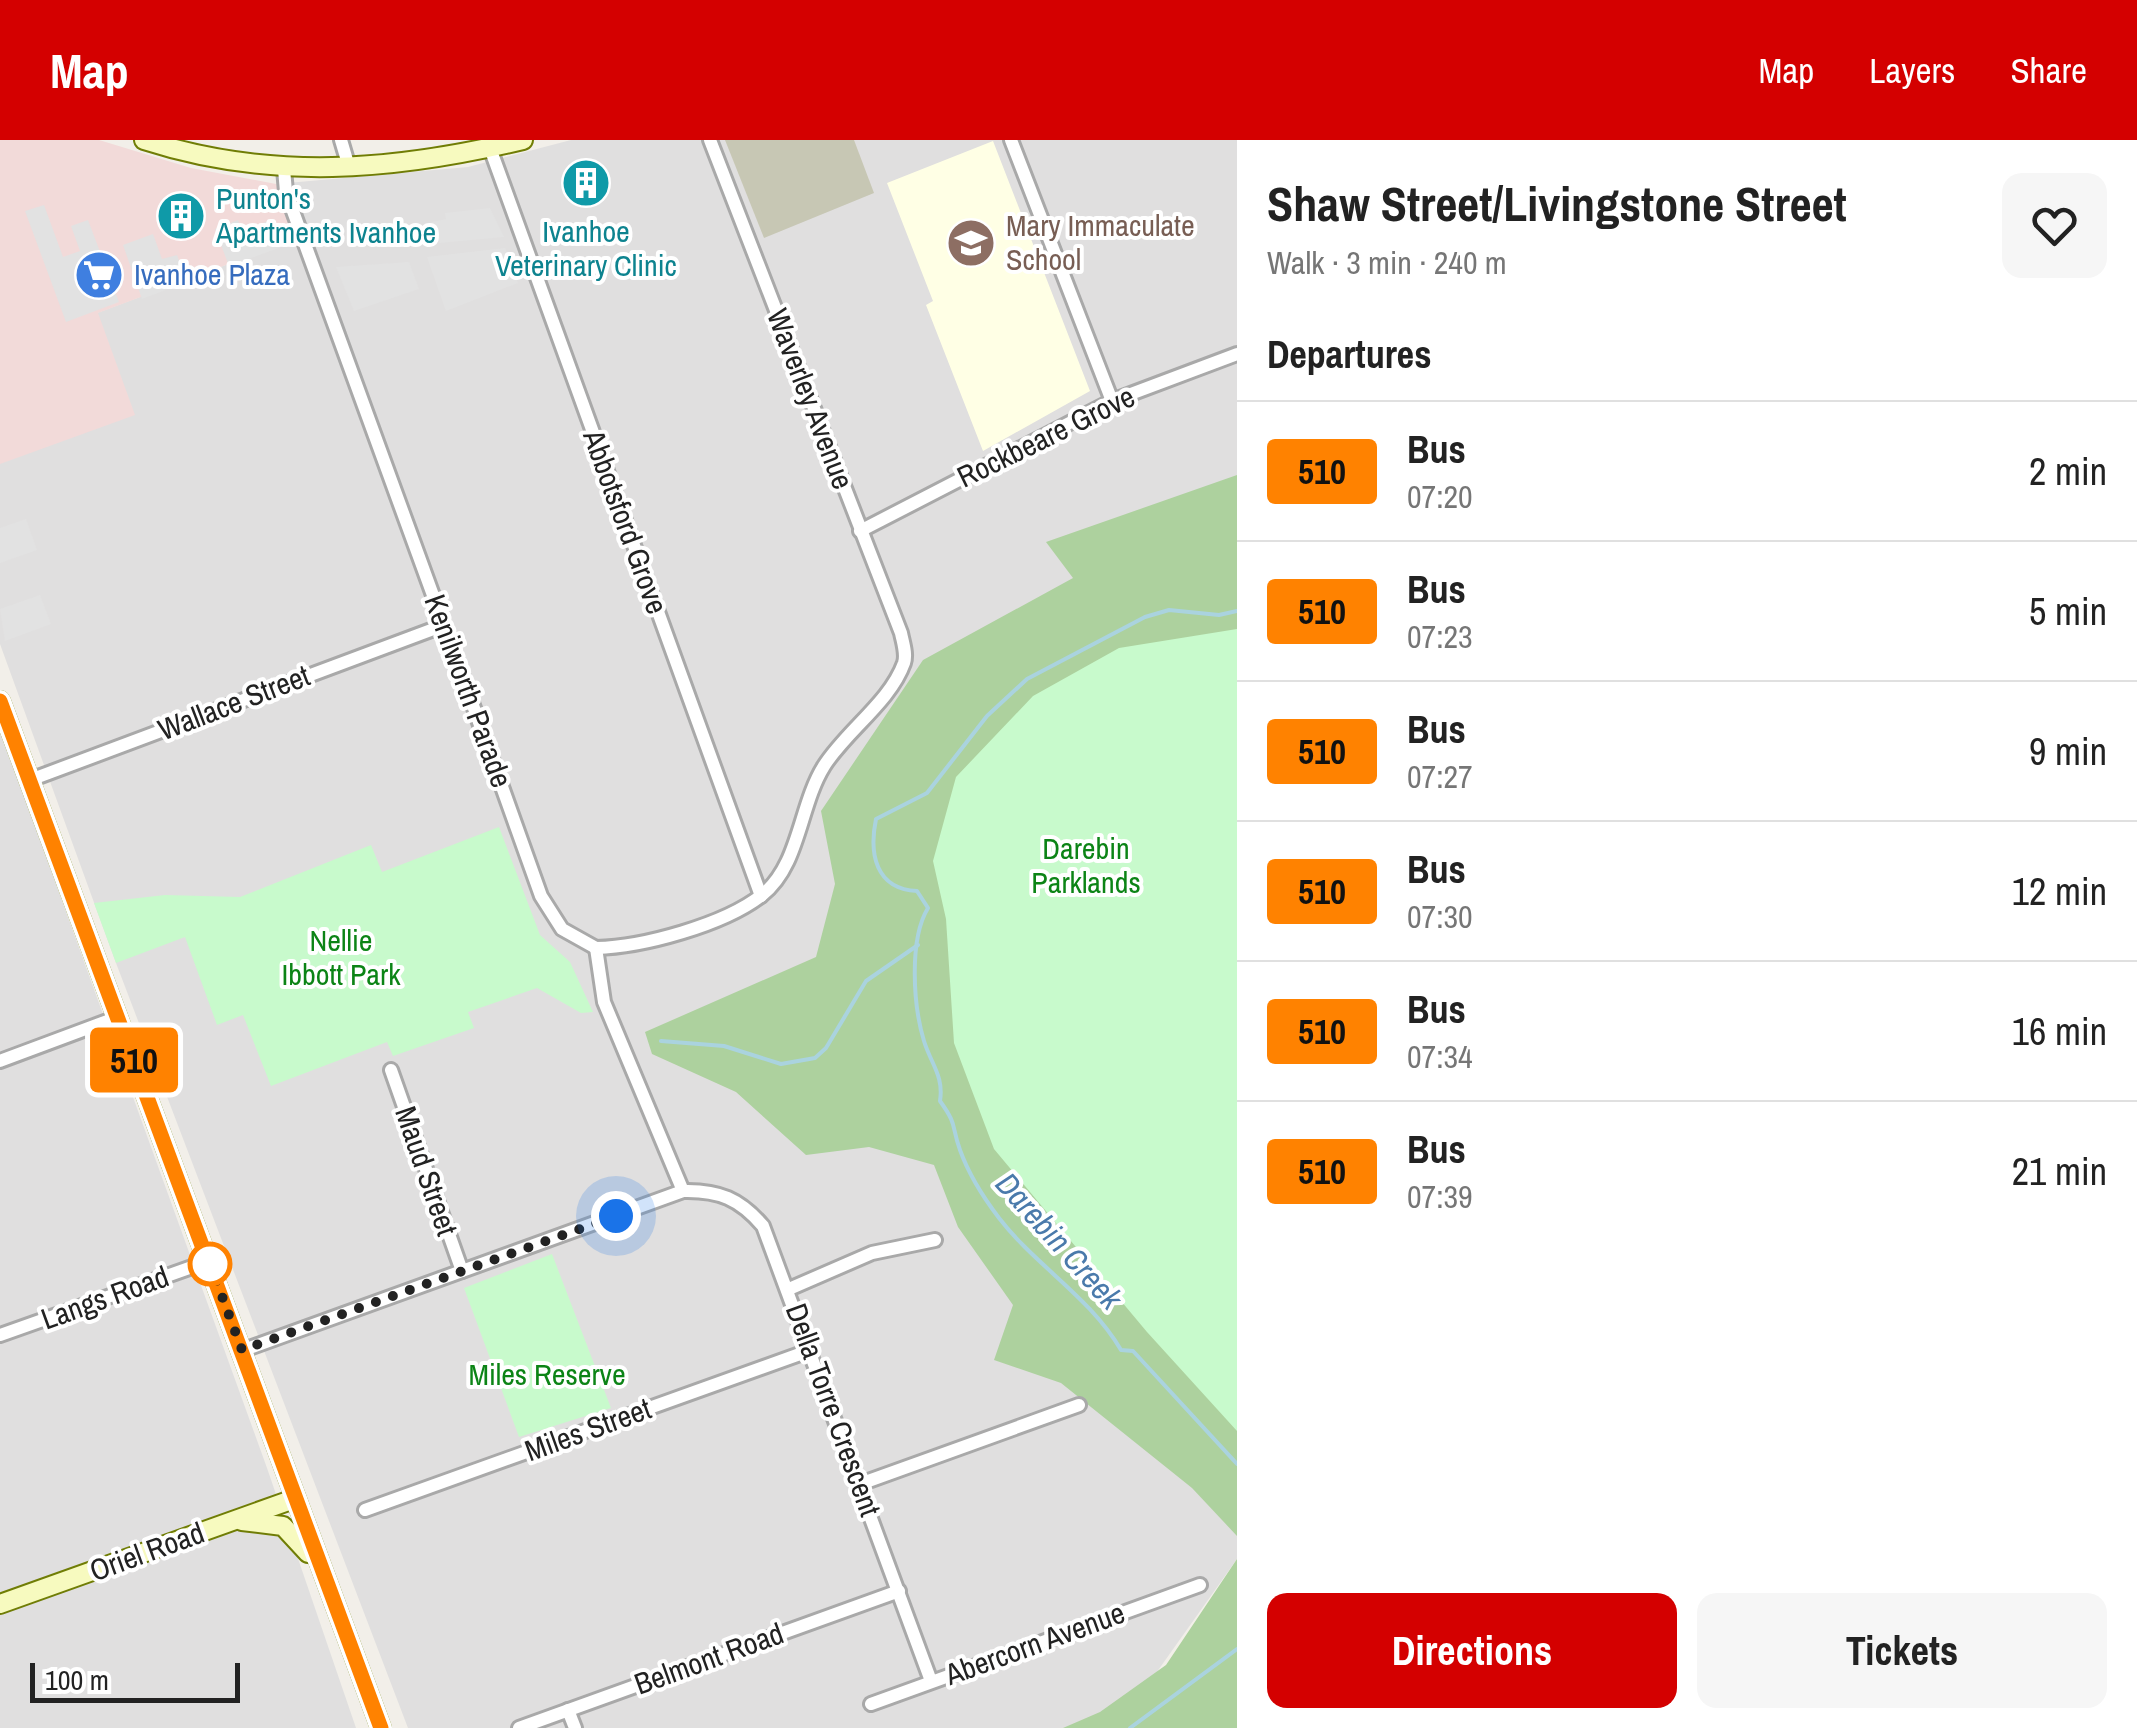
<!DOCTYPE html>
<meta charset="utf-8">
<style>
body{margin:0;font-family:"Archivo Narrow",sans-serif;background:#f6f6f6;color:#222;height:100vh;display:flex;flex-direction:column;font-size:38px;white-space:nowrap}
*{box-sizing:border-box;margin:0}
p{font-size:32px;color:#767676}
.icon{flex:none;width:55px;height:55px;fill:none;stroke:currentColor;stroke-width:2;stroke-linecap:round;stroke-linejoin:round}
.map{position:relative;flex:1;overflow:hidden}
.panel{display:flex;flex-direction:column;background:#fff;width:900px}
.panel>*{flex:none}
.badge{padding:0 20px;border-radius:8px;font-size:35px;line-height:65px}
.scale{position:absolute;left:30px;bottom:25px;width:210px;box-sizing:border-box;padding-left:10px;border:5px solid #222;border-top:0;font-size:28px;line-height:35px;white-space:nowrap;color:#222;-webkit-text-stroke:8px #fff;paint-order:stroke}
.you{position:absolute;width:50px;height:50px;margin:-25px;border:8px solid #fff;border-radius:50%;background:#1a73e8;box-shadow:0 0 0 15px #1a73e833}
.map>.badge{position:absolute;translate:-50% -50%;box-shadow:0 0 0 5px #fff}
h2{padding:0 30px;font-size:38px;line-height:90px}
.round{display:grid;place-items:center;flex:none;width:105px;height:105px;border-radius:20px;background:#f6f6f6}
.headline{display:flex;align-items:center;justify-content:space-between;height:170px;padding:0 30px}
h1{font-size:48px;font-weight:800;line-height:75px}
.cta{display:flex;gap:20px;margin-top:auto;padding:20px 30px}
.cta a{flex:1;height:115px;border-radius:20px;background:#d40000;color:#fff;font-size:40px;font-weight:800;line-height:115px;text-align:center}
.cta a+a{background:#f6f6f6;color:#222}
ul{padding:0;list-style:none}
li{display:flex;align-items:center;gap:30px;height:140px;padding:0 30px;border-top:2px solid #e0e0e0}
li div{flex:1}
li b{display:block;font-size:38px}
li em{font-style:normal}
li .badge{min-width:110px;font-weight:700;text-align:center}
header{display:flex;align-items:center;gap:60px;box-sizing:border-box;height:140px;padding:0 50px;background:#d40000;color:#fff}
header strong{font-size:48px}
nav{display:flex;gap:55px;margin-inline-start:auto;font-size:35px}
main{display:flex;flex:1;min-height:0}
.map>svg:first-child{display:block}
.residential{fill:#e0dfdf}
.commercial{fill:#f2dad9}
.education{fill:#ffffe5}
.construction{fill:#c7c7b4}
.forest{fill:#add19e}
.park{fill:#c8facc}
.parking{fill:#e2e2e2}
.lines{fill:none;stroke-linecap:round;stroke-linejoin:round}
.stream{stroke:#aad3df;stroke-width:4}
.minor-casing{stroke:#a9a9a9;stroke-width:18}
.secondary-casing{stroke:#707d05;stroke-width:22}
.minor{stroke:#fff;stroke-width:12}
.secondary{stroke:#f7fabf;stroke-width:18}
.line-casing{stroke:#fff;stroke-width:22}
.line{stroke:#ff8200;stroke-width:15}
.walk{stroke:#222;stroke-width:10;stroke-dasharray:0 18}
.stop-dot{fill:#fff;stroke:#ff8200;stroke-width:5}
.labels{text-anchor:middle;stroke-width:8;stroke-linejoin:round;paint-order:stroke}
.culture-label{font-size:30px;fill:#0d838f;stroke:#fff;text-anchor:start}
.education-label{font-size:30px;fill:#785e54;stroke:#fff;text-anchor:start}
.shop-label{font-size:30px;fill:#366cbe;stroke:#fff;text-anchor:start}
.street-label{font-size:30px;fill:#222;stroke:#fff}
.park-label{font-size:30px;fill:#0c8416;stroke:#fff}
.water-label{font-size:32px;font-style:italic;fill:#4a7aab;stroke:#fff}
</style>
<header>
<strong>Map</strong>
<nav><a>Map</a><a>Layers</a><a>Share</a></nav>
</header>
<main>
<div class="map">
<svg width="1237" height="1588" viewBox="0 0 1237 1588">
<rect width="100%" height="100%" fill="#f2efe9"/>
<!-- residential -->
<g class="residential">
<polygon points="571,0 1237,0 1237,342 922,996 1237,1385 1237,1419 1137,1560 1071,1588 408,1588 116,823 0,504 0,323 97,173 298,98 276,44 468,27"/>
<polygon points="0,589 267,1328 356,1588 0,1588"/>
</g>
<!-- commercial -->
<polygon class="commercial" points="0,0 99,0 191,28 276,44 298,98 98,173 135,275 0,324"/>
<!-- education -->
<polygon class="education" points="993,1 1090,251 983,311 926,165 933,161 887,43"/>
<!-- construction -->
<polygon class="construction" points="725,0 854,0 874,53 764,98"/>
<!-- forest -->
<g class="forest">
<polygon points="1237,335 1237,1396 1192,1348 1061,1243 994,1220 1013,1165 958,1087 934,1025 869,1007 806,1015 736,952 652,914 645,892 816,817 835,744 821,671 923,520 1073,438 1046,402"/>
<polygon points="1237,1419 1237,1588 1063,1588 1100,1572 1166,1525"/>
</g>
<!-- park -->
<g class="park">
<polygon points="1237,489 1237,1291 1147,1192 994,1009 954,903 946,779 933,721 956,637 1033,556 1119,508"/>
<polygon points="499,687 540,795 570,822 593,872 581,873 537,848 468,872 474,888 393,916 387,902 271,946 243,875 217,885 185,797 116,823 94,763 165,755 240,757 371,705 382,732"/>
<polygon points="552,1114 611,1268 519,1297 464,1148"/>
</g>
<!-- parking -->
<g class="parking">
<polygon points="44,65 63,117 80,111 71,86 88,80 119,162 66,182 25,71"/>
<polygon points="490,68 504,97 439,103 431,82 446,79 445,73"/>
<polygon points="238,80 242,91 268,81 271,89 280,86 287,105 229,126 215,89"/>
<polygon points="153,94 162,119 177,115 187,142 142,159 123,105"/>
<polygon points="505,108 518,143 446,171 427,117"/>
<polygon points="409,122 419,149 354,171 336,127"/>
<polygon points="26,379 37,410 0,423 0,388"/>
<polygon points="40,455 51,484 5,501 0,469"/>
</g>
<g class="lines">
<!-- stream -->
<g class="stream">
<path d="M1237,471L1219,475L1169,470L1145,477L1027,539L987,576L927,653L876,679C869,713 875,749 917,751L928,768C909,799 913,865 924,901C931,924 944,936 940,961C958,986 951,985 960,1010C969,1035 983,1057 999,1078C1036,1126 1090,1157 1121,1210L1133,1211L1237,1324"/>
<polyline points="661,901 724,906 781,924 815,918 826,908 866,841 918,805"/>
<polyline points="1130,1588 1237,1509"/>
</g>
<!-- minor casing -->
<g class="minor-casing">
<g id="minor">
<polyline points="341,0 349,27"/>
<polyline points="1011,0 1112,261"/>
<polyline points="490,8 761,756"/>
<polyline points="284,29 286,52 438,469 439,487 450,501 541,756 562,789 596,808"/>
<polyline points="860,391 1112,261 1237,214"/>
<polyline points="30,640 439,487"/>
<path d="M596,808C642,807 724,785 762,755C800,725 799,666 824,626C846,591 890,562 904,523C907,514 903,503 901,493L710,0"/>
<polyline points="596,808 604,862 683,1051"/>
<polyline points="0,921 118,877"/>
<polyline points="391,930 462,1131"/>
<polyline points="789,1149 872,1113 935,1100"/>
<polyline points="0,1195 209,1121"/>
<path d="M241,1211L683,1051C719,1050 740,1059 763,1086L931,1541"/>
<polyline points="860,1344 1079,1265"/>
<polyline points="365,1370 811,1210"/>
<polyline points="871,1564 1200,1445"/>
<polyline points="568,1570 575,1588"/>
<polyline points="519,1588 899,1451"/>
</g>
</g>
<!-- secondary casing -->
<g class="secondary-casing">
<g id="secondary">
<path d="M144,0C271,41 393,31 523,0"/>
<polyline points="0,561 381,1588"/>
<polyline points="242,1381 283,1386 308,1413"/>
<polyline points="0,1464 294,1359"/>
</g>
</g>
<!-- minor -->
<use href="#minor" class="minor"/>
<!-- secondary -->
<use href="#secondary" class="secondary"/>
</g>
<g class="lines">
<!-- line casing -->
<g class="line-casing">
<polyline id="line" points="0,561 381,1588"/>
</g>
<!-- line -->
<use href="#line" class="line"/>
<!-- walk -->
<polyline class="walk" points="210,1124 242,1210 616,1076"/>
</g>
<!-- icons -->
<defs>
<g id="building-disc" transform="scale(2.5)"><circle r="9.5" fill="#0f9aa8" stroke="#fff"/><path d="M-4-6H4V6H1V3H-1V6H-4ZM-2.5-4.3h1.7v1.8h-1.7ZM.8-4.3h1.7v1.8H.8ZM-2.5-1h1.7V.8h-1.7ZM.8-1h1.7V.8H.8Z" fill="#fff"/></g>
<g id="school-disc" transform="scale(2.5)"><circle r="9.5" fill="#8d6e63" stroke="#fff"/><path d="M0-5L7-2L0 1L-7-2ZM-4 1L0 2.5L4 1V4Q0 6-4 4Z" fill="#fff"/></g>
<g id="supermarket-disc" transform="scale(2.5)"><circle r="9.5" fill="#3f7fe0" stroke="#fff"/><path d="M-6-5.5h2.5l.6 2H6L4.5 2H-2.5L-4.4-4H-6ZM-1.5 3.2a1.3 1.3 0 1 0 .1 0ZM3 3.2a1.3 1.3 0 1 0 .1 0Z" fill="#fff"/></g>
</defs>
<g fill-rule="evenodd">
<use href="#building-disc" x="586" y="43"/>
<use href="#building-disc" x="181" y="76"/>
<use href="#school-disc" x="971" y="103"/>
<use href="#supermarket-disc" x="99" y="135"/>
</g>
<!-- markers -->
<circle class="stop-dot" cx="210" cy="1124" r="20"/>
<g class="labels">
<!-- culture labels -->
<g class="culture-label">
<text x="216" y="69">Punton's<tspan x="216" dy="34">Apartments Ivanhoe</tspan></text>
<text x="586" y="102" text-anchor="middle">Ivanhoe<tspan x="586" dy="34">Veterinary Clinic</tspan></text>
</g>
<!-- education labels -->
<g class="education-label">
<text x="1006" y="96">Mary Immaculate<tspan x="1006" dy="34">School</tspan></text>
</g>
<!-- shop labels -->
<g class="shop-label">
<text x="134" y="145">Ivanhoe Plaza</text>
</g>
<!-- street labels -->
<g class="street-label">
<text transform="translate(810 259) rotate(69)" y="10">Waverley Avenue</text>
<text transform="translate(1046 297) rotate(-26)" y="10">Rockbeare Grove</text>
<text transform="translate(625 382) rotate(70)" y="10">Abbotsford Grove</text>
<text transform="translate(468 551) rotate(70)" y="10">Kenilworth Parade</text>
<text transform="translate(234 563) rotate(-21)" y="10">Wallace Street</text>
<text transform="translate(426 1031) rotate(71)" y="10">Maud Street</text>
<text transform="translate(105 1158) rotate(-20)" y="10">Langs Road</text>
<text transform="translate(833 1270) rotate(70)" y="10">Della Torre Crescent</text>
<text transform="translate(588 1290) rotate(-20)" y="10">Miles Street</text>
<text transform="translate(147 1412) rotate(-20)" y="10">Oriel Road</text>
<text transform="translate(1035 1504) rotate(-20)" y="10">Abercorn Avenue</text>
<text transform="translate(709 1519) rotate(-20)" y="10">Belmont Road</text>
</g>
<!-- park labels -->
<g class="park-label">
<text x="1086" y="719">Darebin<tspan x="1086" dy="34">Parklands</tspan></text>
<text x="341" y="811">Nellie<tspan x="341" dy="34">Ibbott Park</tspan></text>
<text x="547" y="1245">Miles Reserve</text>
</g>
<!-- water labels -->
<g class="water-label">
<text transform="translate(1059 1101) rotate(48)" y="11">Darebin Creek</text>
</g>
</g>
</svg>
<div class="scale">100 m</div>
<div class="you" style="left:616px;top:1076px"></div>
<b class="badge" style="left:134px;top:920px;background:#ff8200;color:#111">510</b>
</div>
<section class="panel">
<div class="headline"><div><h1>Shaw Street/Livingstone Street</h1><p>Walk · 3 min · 240 m</p></div><a class="round"><svg class="icon" aria-label="heart" viewBox="0 0 24 24"><path d="M12 20l-8-8c-3-5 5-10 8-4 3-6 11-1 8 4z"/></svg></a></div>
<h2>Departures</h2>
<ul>
<li><span class="badge" style="background:#ff8200;color:#111">510</span><div><b>Bus</b><p>07:20</p></div><em>2 min</em></li>
<li><span class="badge" style="background:#ff8200;color:#111">510</span><div><b>Bus</b><p>07:23</p></div><em>5 min</em></li>
<li><span class="badge" style="background:#ff8200;color:#111">510</span><div><b>Bus</b><p>07:27</p></div><em>9 min</em></li>
<li><span class="badge" style="background:#ff8200;color:#111">510</span><div><b>Bus</b><p>07:30</p></div><em>12 min</em></li>
<li><span class="badge" style="background:#ff8200;color:#111">510</span><div><b>Bus</b><p>07:34</p></div><em>16 min</em></li>
<li><span class="badge" style="background:#ff8200;color:#111">510</span><div><b>Bus</b><p>07:39</p></div><em>21 min</em></li>
</ul>
<div class="cta"><a>Directions</a><a>Tickets</a></div>
</section>
</main>
